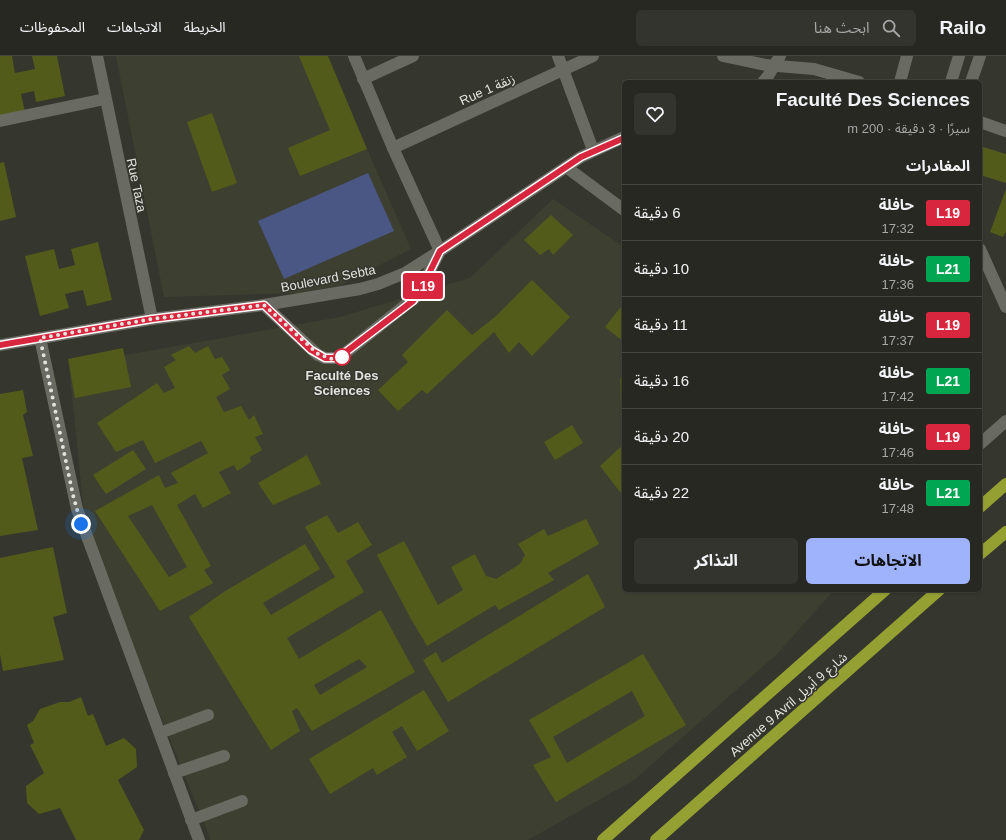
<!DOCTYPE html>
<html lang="ar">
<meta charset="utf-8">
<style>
body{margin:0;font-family:Arial,"Noto Sans Arabic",sans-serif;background:#34342f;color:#f1f3f6;direction:rtl;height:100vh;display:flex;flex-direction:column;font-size:15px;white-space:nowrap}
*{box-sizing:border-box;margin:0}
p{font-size:13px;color:#a5a6a5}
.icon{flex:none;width:22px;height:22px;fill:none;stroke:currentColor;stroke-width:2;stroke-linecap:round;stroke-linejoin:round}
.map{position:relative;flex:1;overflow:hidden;direction:ltr}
.details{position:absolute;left:622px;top:24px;width:360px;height:512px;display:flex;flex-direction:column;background:#282822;border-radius:6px;box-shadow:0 1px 3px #0004,0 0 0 1px #444440;direction:rtl}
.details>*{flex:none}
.badge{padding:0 8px;border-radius:3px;font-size:14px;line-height:26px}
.you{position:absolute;width:20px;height:20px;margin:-10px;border:3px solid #fff;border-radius:50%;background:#1a73e8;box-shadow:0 0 0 6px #1a73e833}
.map>.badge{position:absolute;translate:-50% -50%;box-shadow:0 0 0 2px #fff}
h2{padding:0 12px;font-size:15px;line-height:36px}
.round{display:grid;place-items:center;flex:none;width:42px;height:42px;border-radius:6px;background:#34342f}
.overview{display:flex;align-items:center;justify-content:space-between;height:68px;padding:0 12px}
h1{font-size:19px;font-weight:700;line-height:30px}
.primary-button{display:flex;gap:8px;margin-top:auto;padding:8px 12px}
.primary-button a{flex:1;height:46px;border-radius:6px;background:#9fb3fd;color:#111;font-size:16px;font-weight:700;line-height:46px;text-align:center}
.primary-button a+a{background:#34342f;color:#f1f3f6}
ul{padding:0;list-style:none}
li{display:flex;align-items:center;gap:12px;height:56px;padding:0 12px;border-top:1px solid #444440}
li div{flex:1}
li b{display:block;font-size:15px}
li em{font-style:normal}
li .badge{min-width:44px;font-weight:700;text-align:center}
header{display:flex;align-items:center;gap:24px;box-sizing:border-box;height:56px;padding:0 20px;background:#282822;border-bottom:1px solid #444440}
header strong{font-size:19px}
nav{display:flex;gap:22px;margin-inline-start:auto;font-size:14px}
.search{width:280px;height:36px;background:#34342f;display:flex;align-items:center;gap:10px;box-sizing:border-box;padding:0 14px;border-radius:6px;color:#a5a6a5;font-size:15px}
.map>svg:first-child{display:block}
.built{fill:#3d4031}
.green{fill:#4a5683}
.building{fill:#535b1a;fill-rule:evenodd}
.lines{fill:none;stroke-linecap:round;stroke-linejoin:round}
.minor{stroke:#696a61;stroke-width:12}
.highway{stroke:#94a031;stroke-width:12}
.line-casing{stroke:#fff;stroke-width:9}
.line{stroke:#d7263d;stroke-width:6}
.walk{stroke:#e2e3de;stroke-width:4;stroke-dasharray:0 7.2}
.stop-dot{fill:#fff;stroke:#d7263d;stroke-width:2}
.labels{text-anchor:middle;stroke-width:3;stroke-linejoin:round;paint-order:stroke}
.street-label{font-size:13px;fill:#e2e3de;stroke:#35362e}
.stop-label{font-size:13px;font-weight:bold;fill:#e2e3de;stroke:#35362e}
</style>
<header>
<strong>Railo</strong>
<div class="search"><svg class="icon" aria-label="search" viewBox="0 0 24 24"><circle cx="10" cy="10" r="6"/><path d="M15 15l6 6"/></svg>ابحث هنا</div>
<nav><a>الخريطة</a><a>الاتجاهات</a><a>المحفوظات</a></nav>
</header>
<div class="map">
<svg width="1006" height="784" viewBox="0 0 1006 784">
<rect width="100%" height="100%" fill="#35362e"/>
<!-- built -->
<g class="built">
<polygon points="116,0 326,0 411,193 341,229 301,237 164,241"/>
<polygon points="553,143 624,191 624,534 834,534 777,598 634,724 528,784 211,784 86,477 69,309 340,261 470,222"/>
</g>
<!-- green -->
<polygon class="green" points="368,117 394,175 284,223 258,165"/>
<!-- building -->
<g class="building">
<polygon points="0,0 12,0 15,17 35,13 32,0 57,0 65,40 36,46 34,35 21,38 25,56 0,60"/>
<polygon points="299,0 328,0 367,93 300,120 288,92 330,74"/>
<polygon points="212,57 237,127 212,136 187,66"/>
<polygon points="980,90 1006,98 1006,127 980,119"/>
<polygon points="4,106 16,161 0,165 0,107"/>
<polygon points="1006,133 1006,176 1003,181 990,176"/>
<polygon points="551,159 573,179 553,199 549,193 540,199 524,184"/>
<polygon points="98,186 112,244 87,250 83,234 65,238 69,252 40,260 25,200 54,193 59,213 75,209 71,193"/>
<polygon points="532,224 570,261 532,300 519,286 509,297 494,276 427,338 422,334 398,355 378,334 408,306 402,299 447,254 472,279 495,261"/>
<polygon points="624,247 624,286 605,271"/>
<path d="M189,290L195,297L208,290L215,303L222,301L230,314L222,319L230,333L216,341L224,356L241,350L249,364L254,359L263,378L255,381L262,394L250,401L251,406L237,415L234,409L219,416L231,437L203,452L195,438L177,449L211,510L204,514L213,527L160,555L95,455L159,419L165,432L178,427L171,417L208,397L201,385L155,407L143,384L116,396L97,367L157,327L164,337L175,332L164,311L176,304L171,299ZM152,449L187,511L169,521L128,460Z"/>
<polygon points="123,292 131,331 75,342 68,303"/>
<polygon points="620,322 624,322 624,357 621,356"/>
<polygon points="23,334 27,356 23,359 33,400 22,402 38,474 0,480 0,338"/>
<polygon points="572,369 583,387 555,404 544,386"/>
<polygon points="624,388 624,441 600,410"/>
<polygon points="133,394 146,413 106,438 93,419"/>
<polygon points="307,399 321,428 273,449 258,427"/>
<path d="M327,459L338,477L358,466L372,489L346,505L364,536L287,582L299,603L381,554L415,616L312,675L297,652L292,655L300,675L271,694L189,561L222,537L305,488L320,513L263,547L271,559L335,521L305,471ZM359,603L367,611L320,639L314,629Z"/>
<polygon points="586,463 599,488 548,517 554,524 499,554 495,549 427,590 411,563 377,499 404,485 438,549 463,534 451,511 475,498 486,520 496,523 520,508 525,499 518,488 544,473 548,480"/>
<polygon points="53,491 67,557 53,561 64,604 3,615 0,598 0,502"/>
<polygon points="588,518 605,551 448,646 423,604 436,596 442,607"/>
<path d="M643,598L686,669L556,746L533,709L551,701L529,664ZM632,635L645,660L567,707L553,681Z"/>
<polygon points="424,634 449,675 417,695 402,670 392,676 407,701 377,719 373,712 330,738 309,703"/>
<polygon points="81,641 88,660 93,658 106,690 124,682 136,693 137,711 118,724 144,774 139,784 76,784 60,752 39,758 27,747 26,730 44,717 30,689 34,687 27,669 33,665 40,653 60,646 69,646"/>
</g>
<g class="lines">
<!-- minor -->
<g class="minor">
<polyline points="97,0 152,263"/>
<polyline points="558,0 593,94"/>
<polyline points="723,0 766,9 814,13 859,26"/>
<polyline points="363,23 413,0"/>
<polyline points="763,26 768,20 780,0"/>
<polyline points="900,26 907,0"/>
<polyline points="951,26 959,0"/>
<polyline points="971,26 980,0"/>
<polyline points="0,65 105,43"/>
<polyline points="980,66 1006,75"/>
<polyline points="393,92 593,0"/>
<polyline points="566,111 624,154"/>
<polyline points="980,193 1006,251"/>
<polyline points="264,249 318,299 325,302 339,302 417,240 440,195 393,92 354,0"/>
<polyline points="40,282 77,453 199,784"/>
<polyline points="0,289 152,263 264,249 360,233 378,228 405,217 440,195 581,101 624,81"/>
<polyline points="980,388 1006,365"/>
<polyline points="160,677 208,659"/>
<polyline points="174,717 224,700"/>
<polyline points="191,764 242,745"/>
</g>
<!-- highway -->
<g class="highway">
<polyline points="980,451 1006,428"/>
<polyline points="980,498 1006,476"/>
<polyline points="603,784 885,534"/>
<polyline points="656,784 939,534"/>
</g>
</g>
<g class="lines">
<!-- line casing -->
<g class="line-casing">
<polyline id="line" points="0,289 152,263 264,249 311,294 325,302 338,302 413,245 421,234 440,195 581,101 624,82"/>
</g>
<!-- line -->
<use href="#line" class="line"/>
<!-- walk -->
<polyline class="walk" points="81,468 73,439 40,282 152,263 264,249 318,298 332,303 344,299 342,301"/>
</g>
<!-- markers -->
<circle class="stop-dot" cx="342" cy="301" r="8"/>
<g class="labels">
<!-- street labels -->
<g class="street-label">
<text transform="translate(487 33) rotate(-24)" y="5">Rue 1 زنقة</text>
<text transform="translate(137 129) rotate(78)" y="5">Rue Taza</text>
<text transform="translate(328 222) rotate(-11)" y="5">Boulevard Sebta</text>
<text transform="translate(788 648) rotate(-41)" y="5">Avenue 9 Avril شارع 9 أبريل</text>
</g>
<!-- stop labels -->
<g class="stop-label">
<text x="342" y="324">Faculté Des<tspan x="342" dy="15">Sciences</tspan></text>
</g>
</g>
</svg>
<div class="you" style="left:81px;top:468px"></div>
<b class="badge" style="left:423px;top:230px;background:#d7263d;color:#fff">L19</b>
<section class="details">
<div class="overview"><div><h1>Faculté Des Sciences</h1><p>سيرًا · 3 دقيقة · 200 m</p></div><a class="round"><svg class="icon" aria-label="heart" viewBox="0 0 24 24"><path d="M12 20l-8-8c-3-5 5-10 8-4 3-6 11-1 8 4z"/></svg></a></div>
<h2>المغادرات</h2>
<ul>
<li><span class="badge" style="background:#d7263d;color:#fff">L19</span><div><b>حافلة</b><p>17:32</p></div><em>6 دقيقة</em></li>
<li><span class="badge" style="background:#00a651;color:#fff">L21</span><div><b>حافلة</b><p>17:36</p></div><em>10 دقيقة</em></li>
<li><span class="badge" style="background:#d7263d;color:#fff">L19</span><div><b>حافلة</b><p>17:37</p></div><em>11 دقيقة</em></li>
<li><span class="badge" style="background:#00a651;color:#fff">L21</span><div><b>حافلة</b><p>17:42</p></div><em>16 دقيقة</em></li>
<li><span class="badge" style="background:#d7263d;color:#fff">L19</span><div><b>حافلة</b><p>17:46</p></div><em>20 دقيقة</em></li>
<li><span class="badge" style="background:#00a651;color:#fff">L21</span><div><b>حافلة</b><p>17:48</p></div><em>22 دقيقة</em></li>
</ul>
<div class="primary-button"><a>الاتجاهات</a><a>التذاكر</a></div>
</section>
</div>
